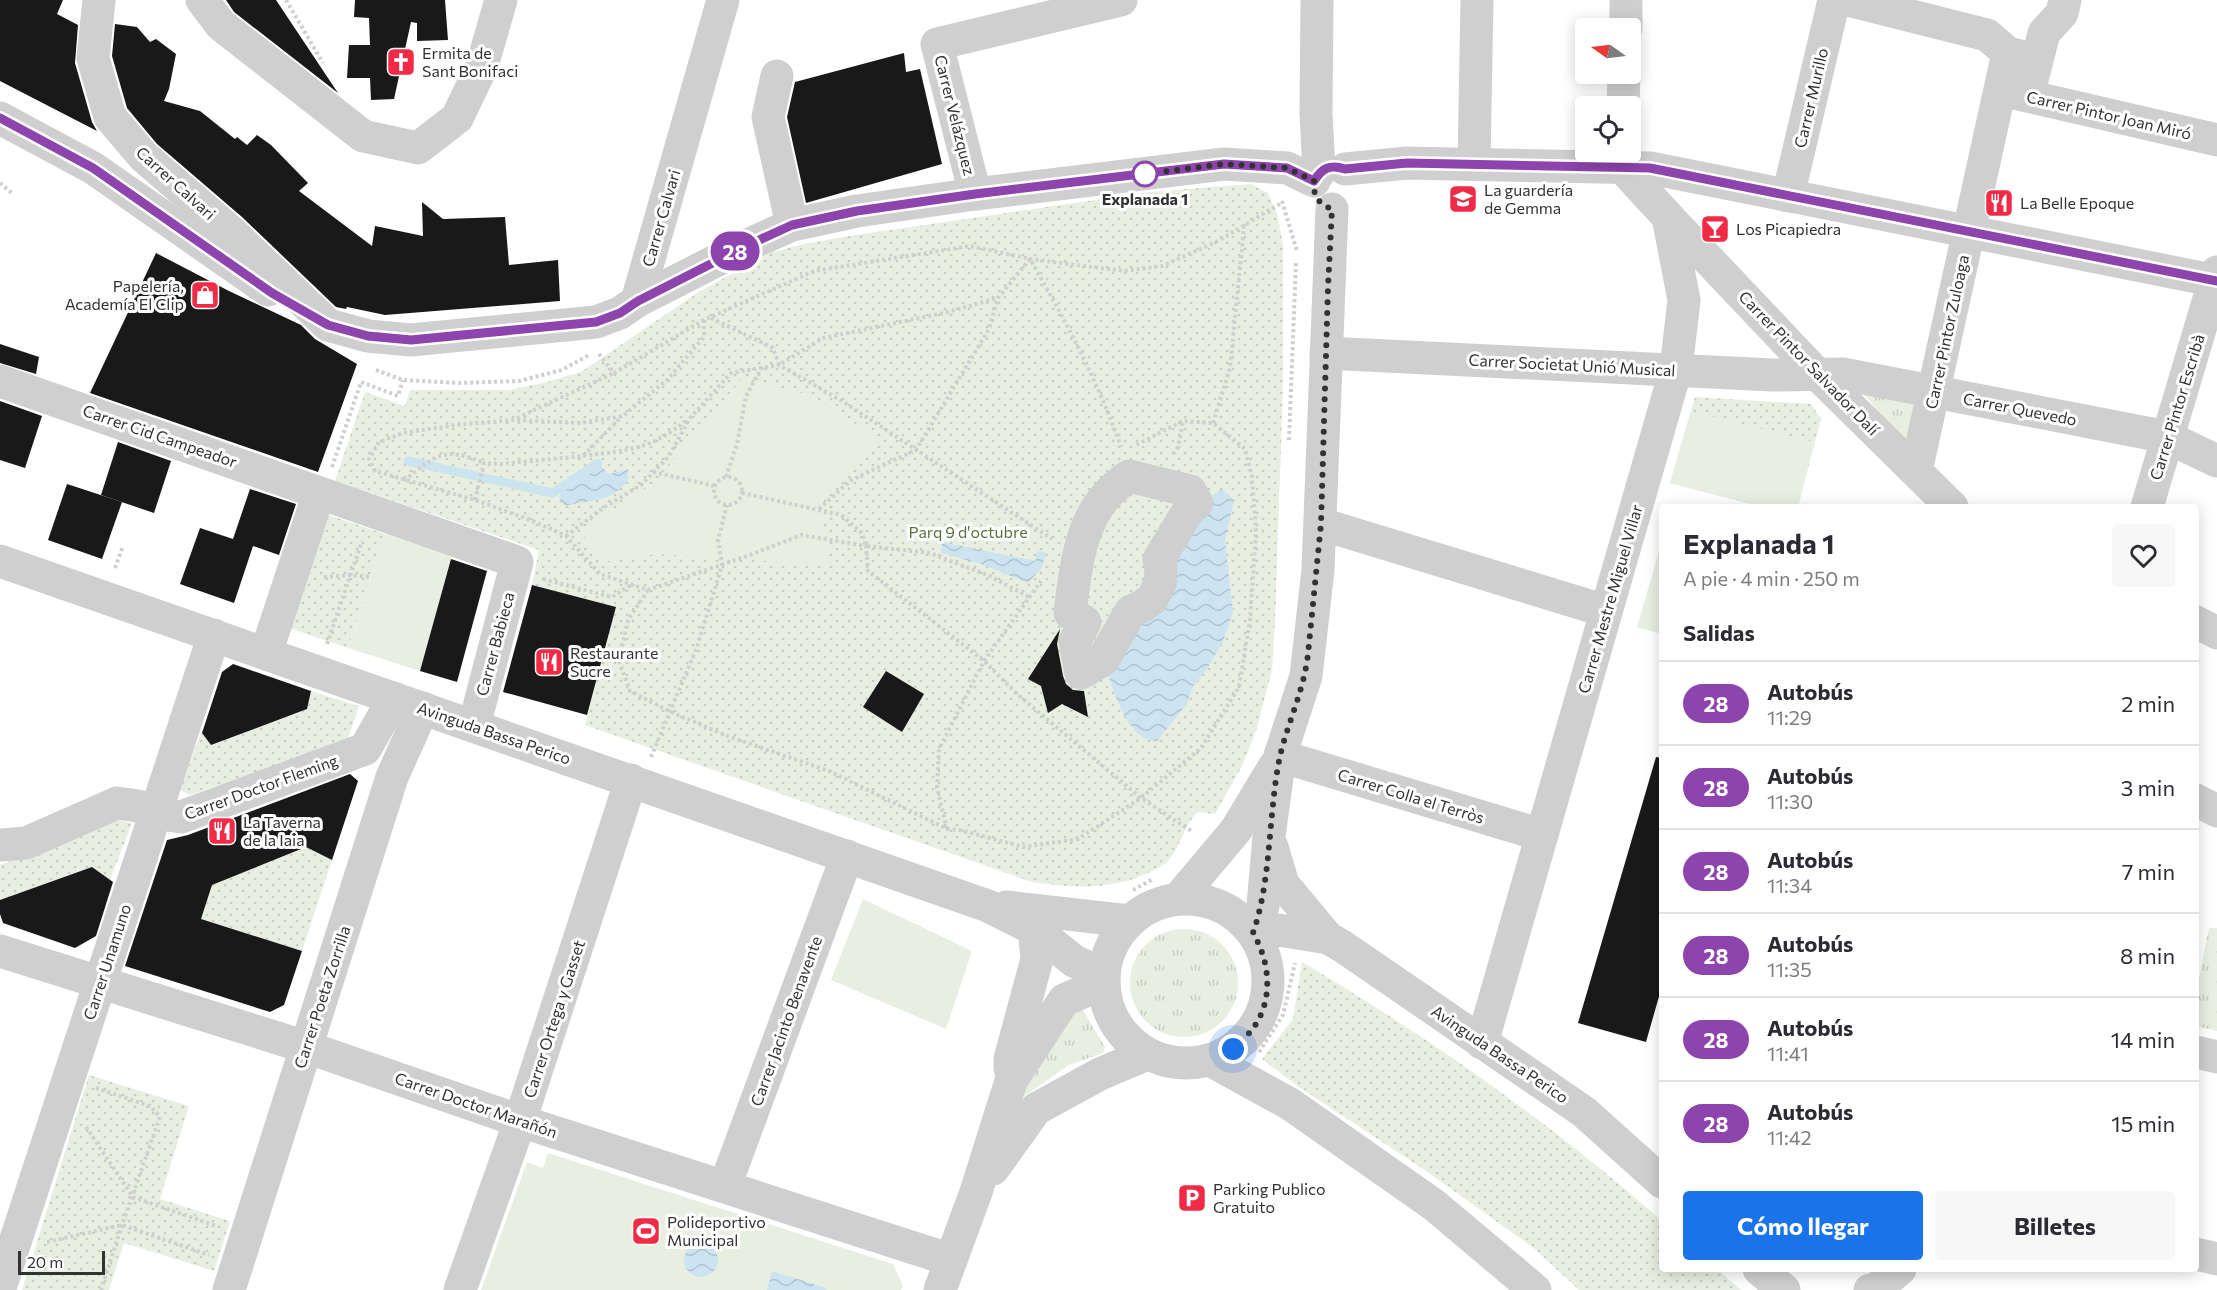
<!DOCTYPE html>
<html lang="es">
<meta charset="utf-8">
<style>
body{margin:0;font-family:Commissioner,sans-serif;background:#f7f7f7;color:#2b2b33;height:100vh;display:flex;flex-direction:column;font-size:22px;white-space:nowrap}
*{box-sizing:border-box;margin:0}
p{font-size:20px;color:#7c7c81}
.icon{flex:none;width:33px;height:33px;fill:none;stroke:currentColor;stroke-width:2;stroke-linecap:round;stroke-linejoin:round}
.map{position:relative;flex:1;overflow:hidden}
.details{position:absolute;left:1659px;top:504px;width:540px;height:768px;display:flex;flex-direction:column;background:#fff;border-radius:6px;box-shadow:0 3px 15px #0003}
.details>*{flex:none}
.badge{padding:0 12px;border-radius:20px;font-size:21px;line-height:39px}
.needle{width:39px;rotate:284deg}
.fabs{position:absolute;left:1575px;top:18px;display:grid;gap:12px}
.fabs a{display:grid;place-items:center;width:66px;height:66px;border-radius:6px;background:#fff;box-shadow:0 3px 15px #0003;font-size:30px}
.scale{position:absolute;left:18px;bottom:15px;width:87px;box-sizing:border-box;padding-left:6px;border:3px solid #323232;border-top:0;font-size:16px;line-height:21px;white-space:nowrap;color:#323232;-webkit-text-stroke:4px #fff;paint-order:stroke}
.you{position:absolute;width:30px;height:30px;margin:-15px;border:4px solid #fff;border-radius:50%;background:#1a73e8;box-shadow:0 0 0 9px #1a73e833}
.map>.badge{position:absolute;translate:-50% -50%;box-shadow:0 0 0 3px #fff}
h2{padding:0 24px;font-size:22px;line-height:54px}
.round{display:grid;place-items:center;flex:none;width:63px;height:63px;border-radius:6px;background:#f7f7f7}
.summary{display:flex;align-items:center;justify-content:space-between;height:102px;padding:0 24px}
h1{font-size:28px;font-weight:700;line-height:45px}
.button{display:flex;gap:12px;margin-top:auto;padding:12px 24px}
.button a{flex:1;height:69px;border-radius:6px;background:#1a73e8;color:#fff;font-size:24px;font-weight:700;line-height:69px;text-align:center}
.button a+a{background:#f7f7f7;color:#2b2b33}
ul{padding:0;list-style:none}
li{display:flex;align-items:center;gap:18px;height:84px;padding:0 24px;border-top:2px solid #e1e1e2}
li div{flex:1}
li b{display:block;font-size:22px}
li em{font-style:normal}
li .badge{min-width:66px;font-weight:700;text-align:center}
.map>svg:first-child{display:block}
.grass{fill:url(#grass-tufts)}
.park{fill:url(#park-dots)}
.garden{fill:#e9efe0}
.water{fill:url(#water-waves)}
.lines{fill:none;stroke-linecap:round;stroke-linejoin:round}
.stream{stroke:#cbe4f0;stroke-width:9}
.building{fill:#191919}
.path{stroke:#cfcfcf;stroke-width:4;stroke-dasharray:3 3;stroke-linecap:butt}
.minor{stroke:#cfcfcf;stroke-width:33}
.line-casing{stroke:#fff;stroke-width:14}
.line{stroke:#8e44ad;stroke-width:9}
.walk{stroke:#323232;stroke-width:6;stroke-dasharray:0 10.8}
.stop-dot{fill:#fff;stroke:#8e44ad;stroke-width:3}
.labels{text-anchor:middle;stroke-width:6;stroke-linejoin:round;paint-order:stroke}
.poi-label{font-size:16px;fill:#323232;stroke:#fff;text-anchor:start}
.street-label{font-size:16px;fill:#323232;stroke:#fff}
.stop-label{font-size:16px;font-weight:bold;fill:#323232;stroke:#fff}
.park-label{font-size:16px;fill:#58723b;stroke:#fff}
</style>
<div class="map">
<svg width="2217" height="1290" viewBox="0 0 2217 1290">
<defs>
<pattern id="grass-tufts" width="24" height="20" patternUnits="userSpaceOnUse" patternTransform="scale(1.5)"><rect width="24" height="20" fill="#e9efe0"/><path d="M3 7l-1-3M5 7V3M7 7l1-3M15 17l-1-3M17 17v-4M19 17l1-3" fill="none" stroke="#c8cdc1"/></pattern>
<pattern id="park-dots" width="8" height="8" patternUnits="userSpaceOnUse" patternTransform="scale(1.5)"><rect width="8" height="8" fill="#e9efe0"/><path d="M2 2h.1M6 6h.1" fill="none" stroke="#c8cdc1" stroke-width="1.8" stroke-linecap="round"/></pattern>
<pattern id="water-waves" width="16" height="10" patternUnits="userSpaceOnUse" patternTransform="scale(1.5)"><rect width="16" height="10" fill="#cbe4f0"/><path d="M0 5q4-4 8 0t8 0" fill="none" stroke="#afc4ce"/></pattern>
</defs>
<rect width="100%" height="100%" fill="#fff"/>
<!-- grass -->
<g class="grass">
<polygon points="1858,387 1915,398 1907,445"/>
<polygon points="2209,928 2217,928 2217,1031 2196,1026 2196,994"/>
<circle cx="1184" cy="983" r="54"/>
<polygon points="1073,1008 1083,1010 1105,1047 1103,1053 1069,1065 1023,1097 1019,1093"/>
</g>
<!-- park -->
<g class="park">
<path d="M1251,184L1268,193L1277,213L1283,245V385L1275,624L1272,670L1256,731L1242,766L1215,814L1197,812C1184,827 1180,846 1169,860C1166,865 1156,869 1150,872C1111,891 1073,888 1032,882L585,725L616,607L532,585L539,550L335,481L365,392L405,406L410,390H508L543,383L581,372L697,293L770,253L799,245L849,236L1150,192Z"/>
<polygon points="1695,397 1811,404 1821,419 1798,507 1762,507 1670,483"/>
<polygon points="323,513 385,534 348,648 286,627"/>
<polygon points="311,691 359,706 347,742 190,795 180,790 201,732 211,745 307,709"/>
<polygon points="112,819 132,823 110,880 91,867 0,900 0,865"/>
<polygon points="306,847 332,860 302,951 201,919 212,885"/>
<path d="M1302,962C1430,1038 1551,1123 1662,1221V1269H1717L1741,1290H1579L1535,1249L1426,1171L1299,1087L1262,1059L1293,1019Z"/>
<polygon points="89,1075 189,1106 160,1199 230,1221 214,1271 124,1243 109,1290 22,1290"/>
</g>
<!-- garden -->
<g class="garden">
<polygon points="742,379 811,395 880,440 820,496 829,565 656,554 603,562 580,531 654,483"/>
<polygon points="1691,411 1814,442 1798,507 1762,507 1670,483"/>
<polygon points="385,534 452,555 420,671 348,648"/>
<polygon points="1662,541 1662,634 1637,627"/>
<polygon points="863,899 972,951 946,1029 831,980"/>
<polygon points="548,1153 893,1264 903,1286 901,1290 481,1290 527,1162 543,1168"/>
</g>
<!-- water -->
<g class="water">
<path d="M598,463L609,474L628,469V481C607,504 594,499 565,506L559,498C564,481 585,472 598,463Z"/>
<path d="M1222,489L1234,500L1225,541L1233,612L1222,644L1205,672L1193,686L1187,704L1157,741C1127,743 1111,683 1103,660L1208,498Z"/>
<polygon points="942,542 1035,561 1037,551 1047,553 1041,569 1028,583 981,564 941,553"/>
<circle cx="701" cy="1260" r="17"/>
<polygon points="772,1271 827,1288 826,1290 767,1290"/>
</g>
<g class="lines">
<!-- stream -->
<polyline class="stream" points="408,461 553,493 598,463"/>
</g>
<!-- building -->
<g class="building">
<polygon points="0,0 63,0 57,14 78,25 75,63 92,122 97,131 0,81"/>
<polygon points="226,0 276,0 338,93 234,12"/>
<polygon points="355,0 445,0 448,40 417,41 417,23 411,22 394,99 371,100 370,78 347,78 349,45 370,45 369,18 354,17"/>
<polygon points="115,24 137,27 150,42 156,39 176,54 169,89 164,101 200,111 235,139 237,137 247,145 257,135 271,145 308,183 299,191 372,246 375,226 423,236 422,202 443,219 505,217 509,265 558,260 560,301 385,315 347,307 346,309 336,307 242,217 157,144 127,108 112,56"/>
<polygon points="904,53 906,72 920,69 942,164 806,203 787,117 795,82"/>
<polygon points="156,253 229,291 301,325 315,339 357,364 318,472 90,393"/>
<polygon points="0,344 39,357 36,374 0,363"/>
<polygon points="0,401 42,416 25,468 0,460"/>
<polygon points="118,442 171,461 154,513 101,495"/>
<polygon points="67,484 122,502 102,559 48,540"/>
<polygon points="250,489 296,504 279,555 253,546 234,603 180,584 200,528 233,539"/>
<polygon points="451,559 487,571 457,682 420,671"/>
<polygon points="532,585 616,607 587,715 503,692"/>
<polygon points="1060,629 1057,644 1063,676 1066,684 1073,690 1084,691 1088,717 1062,704 1048,713 1041,686 1028,679"/>
<polygon points="233,664 311,691 307,709 211,745 202,733 222,672"/>
<polygon points="886,671 924,694 902,732 863,707"/>
<polygon points="1656,757 1662,758 1662,986 1646,1042 1578,1023"/>
<polygon points="350,774 358,781 332,860 306,847 212,885 201,919 302,951 284,1005 270,1012 125,966 167,840 188,835"/>
<polygon points="92,867 113,882 96,936 75,948 3,923 0,914 0,900"/>
</g>
<g class="lines">
<!-- path -->
<g class="path">
<polyline points="286,0 323,63"/>
<polyline points="0,183 13,194"/>
<polyline points="1282,201 1297,251"/>
<polyline points="711,318 773,348 779,365 823,338 944,313 998,298"/>
<polyline points="704,320 704,337 668,379 623,416 580,423 513,420 455,425 403,433 379,442 369,459 375,471 475,500 533,521 566,536 600,574 648,590 750,555 801,535 866,546 868,571 984,661 1017,694 1141,798 1193,832"/>
<polyline points="599,354 614,373 704,320 814,271 970,246 1030,259 1124,271 1162,266 1218,241 1283,202"/>
<polyline points="376,370 403,380 460,383 519,381 562,370 589,355"/>
<polyline points="517,418 614,373"/>
<polyline points="1213,423 1230,368 1244,227"/>
<polyline points="1289,440 1296,262"/>
<polyline points="1173,454 1178,447 1183,421"/>
<path d="M583,456C629,450 650,450 687,420"/>
<polyline points="332,467 361,382 398,396 403,380"/>
<polyline points="653,472 715,486"/>
<circle cx="728" cy="491" r="14"/>
<polyline points="726,477 737,444 746,396 762,367"/>
<path d="M404,481C436,455 443,446 484,463"/>
<polyline points="742,493 841,515 862,533 866,546 930,553 990,576 1029,597"/>
<polyline points="475,500 484,463 501,464 583,456 622,416"/>
<path d="M819,509L851,480L916,450L989,329L998,298L1030,259C1065,320 1098,381 1121,447"/>
<polyline points="566,536 603,508 641,485 669,456 690,418 731,373 779,365 842,401 1052,539"/>
<polyline points="115,568 123,546"/>
<polyline points="324,577 350,575 371,577"/>
<polyline points="543,579 612,597 631,585"/>
<polyline points="648,590 628,620 619,661 630,691 671,712 730,737 829,771 947,829 960,830 1023,847 1078,839 1141,798 1201,748 1239,687 1250,620 1256,532 1252,477 1245,449 1213,423 1183,421 1136,445"/>
<polyline points="327,644 362,541"/>
<polyline points="651,757 697,647 722,565 718,540 727,505"/>
<polyline points="947,829 937,788 939,749 984,661 1041,581"/>
<polyline points="1133,890 1153,879"/>
<polyline points="1259,1052 1283,1015 1295,963"/>
<polyline points="96,1088 150,1106 160,1117 122,1225 101,1290"/>
<polyline points="86,1127 133,1197 216,1226"/>
<polyline points="47,1242 122,1225 209,1255"/>
</g>
<!-- minor -->
<g class="minor">
<polyline points="99,0 93,58 110,117 144,157 230,231 328,325 368,336 411,340 596,322 620,313 637,301 745,246 792,225 857,211 975,194 1224,164 1287,168 1314,181"/>
<polyline points="202,0 221,25 363,136 418,148 457,118 482,66 501,0"/>
<polyline points="1317,0 1316,113 1319,173"/>
<polyline points="1848,0 1987,35 2008,53 2036,60"/>
<polyline points="1626,28 1626,0"/>
<polyline points="777,76 768,117 792,225"/>
<polyline points="2032,80 2044,33 2062,13 2065,0"/>
<polyline points="2001,90 2217,140"/>
<polyline points="1623,106 1624,74"/>
<polyline points="0,118 93,168 268,290"/>
<polyline points="1474,163 1477,0"/>
<polyline points="1345,169 1407,163 1650,168 2217,281"/>
<polyline points="975,194 937,44 1121,0"/>
<polyline points="1788,196 1834,0"/>
<polyline points="1668,217 1818,375 1952,507"/>
<polyline points="637,301 723,0"/>
<polyline points="1326,353 1772,375 1843,374 2167,437 2217,461"/>
<polyline points="0,381 517,562 474,726"/>
<polyline points="1916,471 2008,53"/>
<path d="M1129,476L1190,491L1197,503L1188,511L1159,559L1161,569L1160,584L1152,599L1141,607L1131,611L1103,660L1081,673L1075,641L1085,622L1070,613C1075,573 1079,524 1108,494C1114,487 1122,481 1129,476Z"/>
<polyline points="2147,507 2217,272"/>
<polyline points="1321,524 1606,611"/>
<polyline points="0,561 988,906 1034,929 1074,961 1104,975"/>
<polyline points="2196,622 2217,633"/>
<polyline points="266,653 319,493"/>
<polyline points="1280,756 1542,835"/>
<polyline points="2196,800 2217,811"/>
<polyline points="0,845 26,843 117,803 138,806 155,813 181,817 365,749 394,698"/>
<polyline points="1272,847 1283,884 1328,938"/>
<polyline points="1178,899 1236,830 1274,767"/>
<circle cx="1186" cy="981" r="82"/>
<polyline points="1006,907 1129,921"/>
<polyline points="1253,933 1263,906 1269,836 1280,756 1306,676 1318,570 1332,209"/>
<polyline points="1256,936 1279,930 1328,938 1342,946 1584,1112 1662,1182"/>
<polyline points="0,951 306,1047 520,1121 951,1260"/>
<polyline points="1482,1043 1676,369 1684,300 1668,217 1622,167 1622,152"/>
<polyline points="2196,1052 2217,1057"/>
<polyline points="1210,1060 1290,1104 1434,1205 1535,1290"/>
<polyline points="1010,1068 1010,1059 1037,959 1034,929"/>
<polyline points="993,1169 1036,1109 1100,1074 1147,1054"/>
<polyline points="725,1186 847,856"/>
<polyline points="2196,1254 2217,1259"/>
<polyline points="1759,1269 1784,1290"/>
<polyline points="0,1288 214,635"/>
<polyline points="229,1290 392,777 423,708"/>
<polyline points="460,1290 520,1121 631,780"/>
<polyline points="940,1290 976,1192 1011,1081 1064,1000 1104,983"/>
<polyline points="1870,1290 1876,1289 1900,1269"/>
</g>
</g>
<g class="lines">
<!-- line casing -->
<g class="line-casing">
<path id="line" d="M0,118L93,168L272,293L328,325L368,336L411,340L596,322L620,313L638,301L746,246L792,225L857,211L975,194L1224,164L1287,168L1314,181C1322,168 1330,164 1345,169L1407,163L1650,168L2217,281"/>
</g>
<!-- line -->
<use href="#line" class="line"/>
<!-- walk -->
<path class="walk" d="M1145,174L1224,164L1287,168L1314,181C1313,196 1318,204 1332,209L1328,287L1321,524L1308,654C1304,690 1288,722 1280,756C1268,814 1272,878 1253,933C1271,963 1274,1004 1250,1032C1245,1038 1239,1043 1233,1049"/>
</g>
<!-- icons -->
<defs>
<g id="church-square" transform="scale(1.5)"><rect x="-9" y="-9" width="18" height="18" rx="4" fill="#f12b46" stroke="#fff"/><path d="M-1.2-6h2.4v3.5h3.3v2.4h-3.3V6h-2.4V-.1h-3.3v-2.4h3.3Z" fill="#fff"/></g>
<g id="school-square" transform="scale(1.5)"><rect x="-9" y="-9" width="18" height="18" rx="4" fill="#f12b46" stroke="#fff"/><path d="M0-5L7-2L0 1L-7-2ZM-4 1L0 2.5L4 1V4Q0 6-4 4Z" fill="#fff"/></g>
<g id="restaurant-square" transform="scale(1.5)"><rect x="-9" y="-9" width="18" height="18" rx="4" fill="#f12b46" stroke="#fff"/><path d="M-5-6h1v4h1v-4h1v4h1v-4h1v5L-1.5 .5V6h-2V.5L-5-1ZM5-6V6H3V1.5H1.5Q1.5-4 5-6Z" fill="#fff"/></g>
<g id="bar-square" transform="scale(1.5)"><rect x="-9" y="-9" width="18" height="18" rx="4" fill="#f12b46" stroke="#fff"/><path d="M-6-5H6L.8 .8V4.5H3.5V6h-7V4.5H-.8V.8Z" fill="#fff"/></g>
<g id="shop-square" transform="scale(1.5)"><rect x="-9" y="-9" width="18" height="18" rx="4" fill="#f12b46" stroke="#fff"/><path d="M-5-2.5h2.3a2.7 3.5 0 0 1 5.4 0H5L5.5 6h-11ZM-1.5-2.5h3a1.5 2.3 0 0 0-3 0Z" fill="#fff"/></g>
<g id="parking-square" transform="scale(1.5)"><rect x="-9" y="-9" width="18" height="18" rx="4" fill="#f12b46" stroke="#fff"/><path d="M-3.5-5.5H1a3.5 3.5 0 0 1 0 7H-1V5.5H-3.5ZM-1-3.4V-.6H.8a1.4 1.4 0 0 0 0-2.8Z" fill="#fff"/></g>
<g id="stadium-square" transform="scale(1.5)"><rect x="-9" y="-9" width="18" height="18" rx="4" fill="#f12b46" stroke="#fff"/><path d="M0-5a6.5 5 0 1 0 0 10a6.5 5 0 1 0 0-10ZM-3.5-1.8h7v3.6h-7Z" fill="#fff"/></g>
</defs>
<g fill-rule="evenodd">
<use href="#church-square" x="401" y="62"/>
<use href="#school-square" x="1463" y="199"/>
<use href="#restaurant-square" x="1999" y="203"/>
<use href="#bar-square" x="1715" y="229"/>
<use href="#shop-square" x="205" y="295"/>
<use href="#restaurant-square" x="549" y="662"/>
<use href="#restaurant-square" x="222" y="831"/>
<use href="#parking-square" x="1192" y="1198"/>
<use href="#stadium-square" x="646" y="1231"/>
</g>
<!-- markers -->
<circle class="stop-dot" cx="1145" cy="174" r="12"/>
<g class="labels">
<!-- poi labels -->
<g class="poi-label">
<text x="422" y="59">Ermita de<tspan x="422" dy="18">Sant Bonifaci</tspan></text>
<text x="1484" y="196">La guardería<tspan x="1484" dy="18">de Gemma</tspan></text>
<text x="2020" y="209">La Belle Epoque</text>
<text x="1736" y="235">Los Picapiedra</text>
<text x="184" y="292" text-anchor="end">Papelería,<tspan x="184" dy="18">Academía El Clip</tspan></text>
<text x="570" y="659">Restaurante<tspan x="570" dy="18">Sucre</tspan></text>
<text x="243" y="828">La Taverna<tspan x="243" dy="18">de la Iaia</tspan></text>
<text x="1213" y="1195">Parking Publico<tspan x="1213" dy="18">Gratuito</tspan></text>
<text x="667" y="1228">Polideportivo<tspan x="667" dy="18">Municipal</tspan></text>
</g>
<!-- street labels -->
<g class="street-label">
<text transform="translate(1811 98) rotate(-77)" y="6">Carrer Murillo</text>
<text transform="translate(955 115) rotate(76)" y="6">Carrer Velázquez</text>
<text transform="translate(2109 115) rotate(13)" y="6">Carrer Pintor Joan Miró</text>
<text transform="translate(176 183) rotate(42)" y="6">Carrer Calvari</text>
<text transform="translate(661 218) rotate(-74)" y="6">Carrer Calvari</text>
<text transform="translate(1947 332) rotate(-78)" y="6">Carrer Pintor Zuloaga</text>
<text transform="translate(1809 363) rotate(46)" y="6">Carrer Pintor Salvador Dalí</text>
<text transform="translate(1572 365) rotate(3)" y="6">Carrer Societat Unió Musical</text>
<text transform="translate(2177 407) rotate(-73)" y="6">Carrer Pintor Escribà</text>
<text transform="translate(2020 409) rotate(11)" y="6">Carrer Quevedo</text>
<text transform="translate(160 436) rotate(19)" y="6">Carrer Cid Campeador</text>
<text transform="translate(1610 599) rotate(-74)" y="6">Carrer Mestre Miguel Villar</text>
<text transform="translate(495 644) rotate(-75)" y="6">Carrer Babieca</text>
<text transform="translate(494 733) rotate(19)" y="6">Avinguda Bassa Perico</text>
<text transform="translate(261 787) rotate(-20)" y="6">Carrer Doctor Fleming</text>
<text transform="translate(1411 796) rotate(17)" y="6">Carrer Colla el Terròs</text>
<text transform="translate(107 962) rotate(-72)" y="6">Carrer Unamuno</text>
<text transform="translate(322 997) rotate(-72)" y="6">Carrer Poeta Zorrilla</text>
<text transform="translate(554 1019) rotate(-72)" y="6">Carrer Ortega y Gasset</text>
<text transform="translate(786 1021) rotate(-70)" y="6">Carrer Jacinto Benavente</text>
<text transform="translate(1500 1054) rotate(34)" y="6">Avinguda Bassa Perico</text>
<text transform="translate(476 1105) rotate(19)" y="6">Carrer Doctor Marañón</text>
</g>
<!-- stop labels -->
<g class="stop-label">
<text x="1145" y="205">Explanada 1</text>
</g>
<!-- park labels -->
<g class="park-label">
<text x="968" y="538">Parq 9 d'octubre</text>
</g>
</g>
</svg>
<div class="fabs">
<a><svg class="needle" viewBox="-14 -14 28 28"><path d="M0-13l5 13h-10z" fill="#e53935"/><path d="M0 13l5-13h-10z" fill="#7c7c81"/></svg></a>
<a><svg class="icon" aria-label="locate" viewBox="0 0 24 24"><circle cx="12" cy="12" r="6"/><path d="M12 2v4M12 18v4M2 12h4M18 12h4"/></svg></a>
</div>
<div class="scale">20 m</div>
<div class="you" style="left:1233px;top:1049px"></div>
<b class="badge" style="left:735px;top:251px;background:#8e44ad;color:#fff">28</b>
<section class="details">
<div class="summary"><div><h1>Explanada 1</h1><p>A pie · 4 min · 250 m</p></div><a class="round"><svg class="icon" aria-label="heart" viewBox="0 0 24 24"><path d="M12 20l-8-8c-3-5 5-10 8-4 3-6 11-1 8 4z"/></svg></a></div>
<h2>Salidas</h2>
<ul>
<li><span class="badge" style="background:#8e44ad;color:#fff">28</span><div><b>Autobús</b><p>11:29</p></div><em>2 min</em></li>
<li><span class="badge" style="background:#8e44ad;color:#fff">28</span><div><b>Autobús</b><p>11:30</p></div><em>3 min</em></li>
<li><span class="badge" style="background:#8e44ad;color:#fff">28</span><div><b>Autobús</b><p>11:34</p></div><em>7 min</em></li>
<li><span class="badge" style="background:#8e44ad;color:#fff">28</span><div><b>Autobús</b><p>11:35</p></div><em>8 min</em></li>
<li><span class="badge" style="background:#8e44ad;color:#fff">28</span><div><b>Autobús</b><p>11:41</p></div><em>14 min</em></li>
<li><span class="badge" style="background:#8e44ad;color:#fff">28</span><div><b>Autobús</b><p>11:42</p></div><em>15 min</em></li>
</ul>
<div class="button"><a>Cómo llegar</a><a>Billetes</a></div>
</section>
</div>
